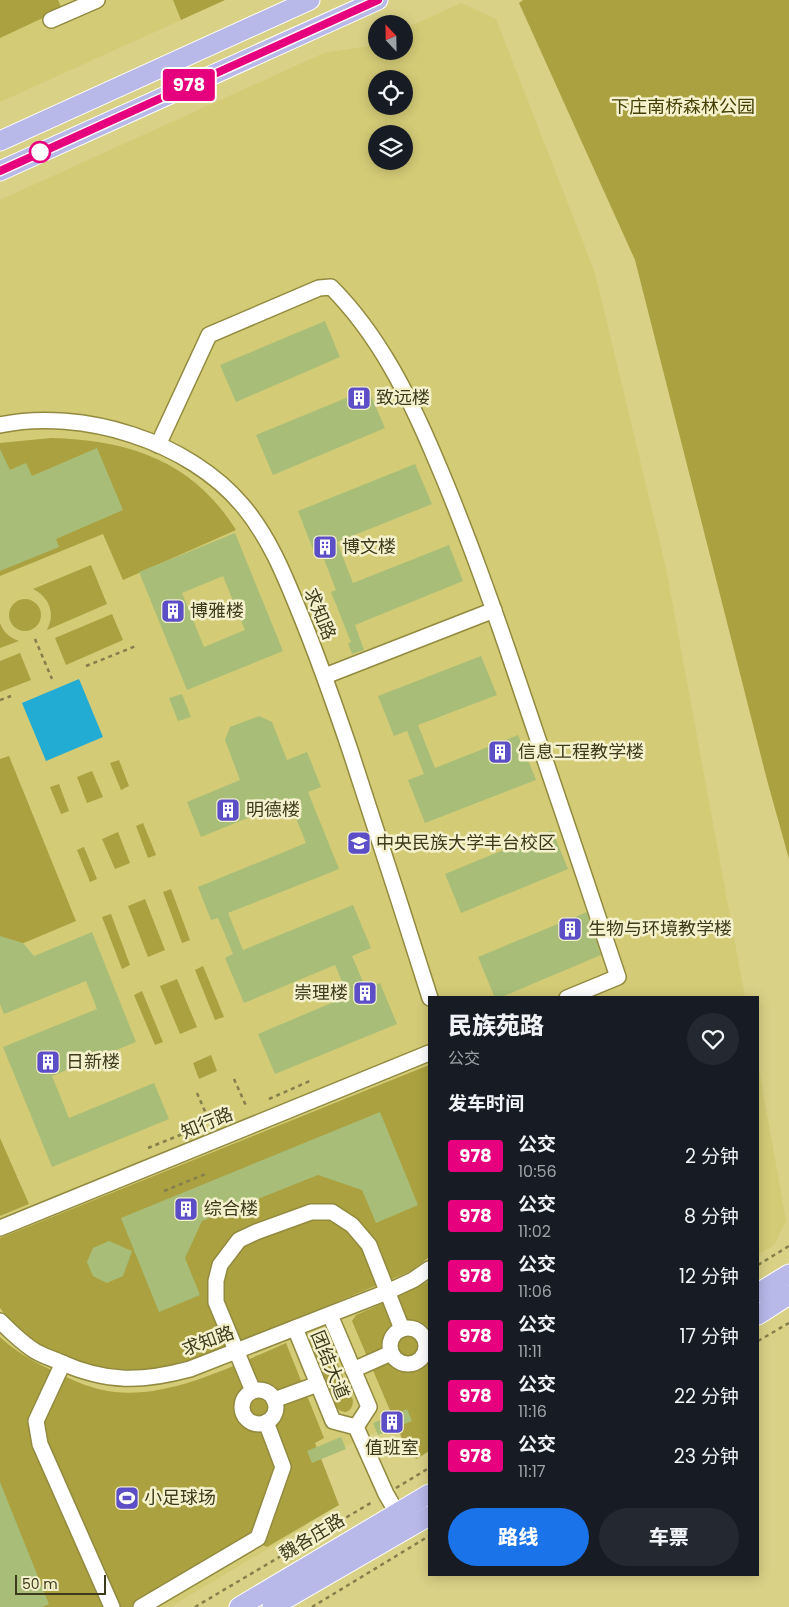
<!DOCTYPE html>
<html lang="zh">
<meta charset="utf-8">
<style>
body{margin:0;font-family:Poppins,"Noto Sans SC",sans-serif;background:#242831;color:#f1f3f6;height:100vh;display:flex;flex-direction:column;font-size:19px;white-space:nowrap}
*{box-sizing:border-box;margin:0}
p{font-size:16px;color:#9ea1a6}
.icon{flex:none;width:28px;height:28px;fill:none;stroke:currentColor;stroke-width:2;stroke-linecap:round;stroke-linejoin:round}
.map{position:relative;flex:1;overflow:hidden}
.side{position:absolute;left:428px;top:996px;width:331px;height:580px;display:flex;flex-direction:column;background:#171b24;border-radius:0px;box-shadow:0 2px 12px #0003}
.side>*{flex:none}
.badge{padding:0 10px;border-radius:4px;font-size:18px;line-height:32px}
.needle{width:32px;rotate:338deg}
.controls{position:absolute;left:368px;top:15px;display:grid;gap:10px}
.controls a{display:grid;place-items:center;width:45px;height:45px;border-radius:50%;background:#171b24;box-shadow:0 2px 12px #0003;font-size:25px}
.scale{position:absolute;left:15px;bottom:12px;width:91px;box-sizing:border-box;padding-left:5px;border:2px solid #3e3b1c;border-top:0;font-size:14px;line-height:18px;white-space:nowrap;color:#3e3b1c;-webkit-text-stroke:4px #f4f1cc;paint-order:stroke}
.map>.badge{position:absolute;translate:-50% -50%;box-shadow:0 0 0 2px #fff}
h2{padding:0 20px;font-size:19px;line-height:45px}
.round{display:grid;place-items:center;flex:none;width:52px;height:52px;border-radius:26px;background:#242831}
.overview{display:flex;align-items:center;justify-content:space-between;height:85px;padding:0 20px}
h1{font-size:24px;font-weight:800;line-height:38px}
.button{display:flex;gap:10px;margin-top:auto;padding:10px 20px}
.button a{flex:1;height:58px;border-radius:30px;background:#1a73e8;color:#fff;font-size:20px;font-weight:800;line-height:58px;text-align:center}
.button a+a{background:#242831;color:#f1f3f6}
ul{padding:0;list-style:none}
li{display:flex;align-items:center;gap:15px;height:60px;padding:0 20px}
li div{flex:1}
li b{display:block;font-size:19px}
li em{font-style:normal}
li .badge{min-width:55px;font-weight:700;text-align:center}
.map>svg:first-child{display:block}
.built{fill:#d3cb76;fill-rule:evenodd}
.green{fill:#aba140}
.water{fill:#22acd4}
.building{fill:#a8be78;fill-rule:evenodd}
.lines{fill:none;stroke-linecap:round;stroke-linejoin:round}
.minor-casing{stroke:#928a3f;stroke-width:18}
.major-casing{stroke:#fff;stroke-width:21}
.path{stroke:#847f4c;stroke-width:2.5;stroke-dasharray:4 4;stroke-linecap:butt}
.minor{stroke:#fff;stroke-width:15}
.major{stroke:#b8b8e9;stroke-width:19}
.line-casing{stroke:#fff;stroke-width:11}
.line{stroke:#e6007e;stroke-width:8}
.stop-dot{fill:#fff;stroke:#e6007e;stroke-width:2.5}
.labels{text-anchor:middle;stroke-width:5;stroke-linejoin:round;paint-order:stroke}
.park-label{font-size:18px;fill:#453f04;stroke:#f4f1cc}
.poi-label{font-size:18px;fill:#3e3b1c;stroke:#f4f1cc;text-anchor:start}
.street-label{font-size:18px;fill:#3e3b1c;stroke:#f4f1cc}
</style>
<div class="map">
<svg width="789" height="1607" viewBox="0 0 789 1607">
<rect width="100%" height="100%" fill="#d9d186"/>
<!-- built -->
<g class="built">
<polygon points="0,0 173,0 181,20 0,102"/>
<path d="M461,3L496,19L595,273L666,568L745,997L429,998V1437L406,1419L315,1460L306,1526L170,1607H0V200L324,53L368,46L376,42V51H404V29ZM376,79H404V106H376ZM376,134H404V161H376Z"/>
<polygon points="758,1064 786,1220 775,1244 758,1255"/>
</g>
<!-- green -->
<g class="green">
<polygon points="0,0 58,0 62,9 0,38"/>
<polygon points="173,0 225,0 181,20"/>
<polygon points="523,0 789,0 789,859 767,780 635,260 519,3"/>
<path d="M51,438C129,440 193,461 236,530L123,580L103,534L0,576V443Z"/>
<path d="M91,565L107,604L47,630C56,613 49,597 33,589Z"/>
<circle cx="25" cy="615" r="16"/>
<polygon points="112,614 123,640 66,665 55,638"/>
<path d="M0,623C4,633 9,637 19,641L0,648Z"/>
<polygon points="20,653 31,680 0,692 0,661"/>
<polygon points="9,756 76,921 0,953 0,759"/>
<polygon points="119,760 129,786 121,790 110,763"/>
<polygon points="92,771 103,797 87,803 77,777"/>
<polygon points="59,784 69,811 61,814 50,787"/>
<polygon points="143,823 156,855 148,858 136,826"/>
<polygon points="118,832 130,863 115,869 102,839"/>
<polygon points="84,847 97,879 90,882 77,850"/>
<polygon points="171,889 190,940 182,943 163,892"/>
<polygon points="145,899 165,950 148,957 128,906"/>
<polygon points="111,914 130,965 122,969 102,917"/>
<polygon points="203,966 224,1017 215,1020 195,970"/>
<polygon points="177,979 197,1027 180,1034 160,986"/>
<polygon points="142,991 163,1042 155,1045 134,995"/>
<polygon points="211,1055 217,1071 199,1079 193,1063"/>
<polygon points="429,1065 429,1257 411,1271 164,1374 120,1375 79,1366 51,1352 27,1336 8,1319 0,1308 0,1238"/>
<polygon points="0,1138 29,1204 0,1216"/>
<polygon points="429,1281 429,1451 417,1459 409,1455 352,1321 356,1315 404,1294"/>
<path d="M321,1330L325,1334L353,1400C353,1412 344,1416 336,1407L310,1340L312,1333Z"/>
<path d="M0,1337C17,1353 36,1363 58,1373C76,1382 95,1390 115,1392C171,1398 235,1365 286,1343L324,1438L315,1443L339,1505L267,1547L250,1539L137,1607H0Z"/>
</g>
<!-- water -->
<polygon class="water" points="79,679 103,737 46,761 22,703"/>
<!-- building -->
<g class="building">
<polygon points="325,321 340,357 236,402 220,365"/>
<polygon points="368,389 385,428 273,475 256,435"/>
<polygon points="97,448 123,510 56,539 59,547 0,571 0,449 10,470 26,463 32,476"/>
<polygon points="415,464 432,504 337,542 353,583 449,545 463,581 355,625 364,650 352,654 348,643 351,642 331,592 336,590 320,549 314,552 298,511"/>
<path d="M235,533L283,651L187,690L139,572ZM223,576L245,630L204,647L182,593Z"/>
<polygon points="481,656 497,695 418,725 435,768 518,735 536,780 425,823 408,780 424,774 407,731 394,736 378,696"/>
<polygon points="182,694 191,717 178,721 169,698"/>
<polygon points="259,716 272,722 287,760 307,752 321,787 308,792 339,869 228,913 243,950 353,905 371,948 352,956 366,989 380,983 397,1024 275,1074 258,1034 348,996 335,965 244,1003 225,958 233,954 218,918 211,920 198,887 306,843 289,801 201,837 187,802 240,780 225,740 230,727"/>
<polygon points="552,830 568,869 461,913 445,874"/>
<polygon points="587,912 601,955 499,998 495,998 478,957"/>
<polygon points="92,932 136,1042 52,1076 69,1118 154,1083 169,1119 52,1167 3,1047 97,1009 86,981 4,1014 0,1004 0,936 23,943 34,956"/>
<polygon points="380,1112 418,1205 376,1223 362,1190 318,1175 202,1221 185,1258 200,1295 159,1312 121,1218"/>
<polygon points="109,1241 132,1251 123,1276 107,1283 93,1276 87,1262 93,1248"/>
<polygon points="407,1409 412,1421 378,1435 373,1423"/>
<polygon points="341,1437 346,1449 312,1463 307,1451"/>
<polygon points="0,1482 49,1604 42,1607 0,1607"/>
</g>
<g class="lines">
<!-- minor casing -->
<g class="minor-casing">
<g id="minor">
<polyline points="51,20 97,0"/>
<path d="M0,425C82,408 189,441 243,506C269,537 284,574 299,611C318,657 334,703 350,750C377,833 404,915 430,998"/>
<path d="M158,445L209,335L319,288L331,287C379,335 410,398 436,460C463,523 486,587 508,651C545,760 582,868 618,977L567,998"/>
<polyline points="325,676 494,610"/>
<polyline points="0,1228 429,1053"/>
<polyline points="330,1315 369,1407 356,1427"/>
<path d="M0,1321C10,1331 20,1341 32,1349C40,1355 51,1358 60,1362C107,1383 142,1382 190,1369L387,1292L413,1280L429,1269"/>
<polyline points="295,1328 333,1421 356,1427"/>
<circle cx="408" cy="1346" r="18"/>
<polyline points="63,1363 36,1421 40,1444 112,1607"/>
<polyline points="353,1370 391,1353"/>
<circle cx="259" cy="1407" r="17"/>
<polyline points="253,1391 216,1302 216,1281 220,1265 239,1240 256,1232 311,1212 332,1212 352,1225 369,1245 402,1329"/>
<polyline points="274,1400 318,1384"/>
<polyline points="356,1427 386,1494 403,1523"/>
<polyline points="141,1607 258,1538 283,1467 266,1422"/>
</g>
</g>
<!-- major casing -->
<g class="major-casing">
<g id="major">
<polyline points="0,141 310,0"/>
<polyline points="0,171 378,0"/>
<polyline points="758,1293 789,1274"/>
<polyline points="758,1315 789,1295"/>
<polyline points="239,1607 429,1494"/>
<polyline points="272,1607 429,1516"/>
</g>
</g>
<!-- path -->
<g class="path">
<polyline points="35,639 52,679"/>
<polyline points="86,666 136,646"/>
<polyline points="0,700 11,696"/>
<polyline points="234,1079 247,1108"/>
<polyline points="197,1093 210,1123"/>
<polyline points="269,1099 312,1080"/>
<polyline points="148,1148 190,1131"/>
<polyline points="164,1191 208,1173"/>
<polyline points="758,1265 789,1246"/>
<polyline points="758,1341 789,1323"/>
<polyline points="396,1488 429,1468"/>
<polyline points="195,1607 374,1501"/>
<polyline points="312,1607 429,1536"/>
</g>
<!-- minor -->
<use href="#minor" class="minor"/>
<!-- major -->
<use href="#major" class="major"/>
</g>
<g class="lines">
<!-- line casing -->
<g class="line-casing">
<polyline id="line" points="0,171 378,0"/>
</g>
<!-- line -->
<use href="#line" class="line"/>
</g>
<!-- icons -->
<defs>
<g id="building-square" transform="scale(1.25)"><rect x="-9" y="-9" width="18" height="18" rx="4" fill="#5c4ec7" stroke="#f4f1cc"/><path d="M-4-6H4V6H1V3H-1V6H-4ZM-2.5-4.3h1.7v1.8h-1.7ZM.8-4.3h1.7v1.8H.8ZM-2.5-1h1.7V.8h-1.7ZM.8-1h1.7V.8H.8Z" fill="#fff"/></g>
<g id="university-square" transform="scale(1.25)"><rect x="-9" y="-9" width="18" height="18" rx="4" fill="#5c4ec7" stroke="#f4f1cc"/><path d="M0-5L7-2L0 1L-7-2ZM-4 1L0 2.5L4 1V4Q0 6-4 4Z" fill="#fff"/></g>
<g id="stadium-square" transform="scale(1.25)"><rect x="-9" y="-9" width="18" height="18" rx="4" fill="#5c4ec7" stroke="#f4f1cc"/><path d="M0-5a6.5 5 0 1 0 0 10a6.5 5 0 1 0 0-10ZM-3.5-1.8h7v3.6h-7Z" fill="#fff"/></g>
</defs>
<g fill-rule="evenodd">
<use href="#building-square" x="359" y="398"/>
<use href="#building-square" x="325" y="547"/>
<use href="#building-square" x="173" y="611"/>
<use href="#building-square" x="500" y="752"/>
<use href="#building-square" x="228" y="810"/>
<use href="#university-square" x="359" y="843"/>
<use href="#building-square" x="570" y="929"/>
<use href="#building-square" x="365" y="993"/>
<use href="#building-square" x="48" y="1062"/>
<use href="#building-square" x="186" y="1209"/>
<use href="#building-square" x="392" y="1422"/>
<use href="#stadium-square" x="127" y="1498"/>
</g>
<!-- markers -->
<circle class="stop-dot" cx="40" cy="152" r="10"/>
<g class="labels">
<!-- park labels -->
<g class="park-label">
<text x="683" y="113">下庄南桥森林公园</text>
</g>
<!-- poi labels -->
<g class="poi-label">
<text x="376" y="404">致远楼</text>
<text x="342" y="553">博文楼</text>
<text x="190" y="617">博雅楼</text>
<text x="518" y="758">信息工程教学楼</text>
<text x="246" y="816">明德楼</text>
<text x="376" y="849">中央民族大学丰台校区</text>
<text x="588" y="935">生物与环境教学楼</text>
<text x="348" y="999" text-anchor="end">崇理楼</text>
<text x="66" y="1068">日新楼</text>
<text x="204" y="1215">综合楼</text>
<text x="392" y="1454" text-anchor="middle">值班室</text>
<text x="144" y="1504">小足球场</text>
</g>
<!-- street labels -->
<g class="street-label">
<text transform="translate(320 614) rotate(68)" y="6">求知路</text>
<text transform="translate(207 1123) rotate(-22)" y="6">知行路</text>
<text transform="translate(208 1341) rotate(-20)" y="6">求知路</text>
<text transform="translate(330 1365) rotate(68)" y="6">团结大道</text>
<text transform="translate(312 1537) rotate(-31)" y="6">魏各庄路</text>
</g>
</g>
</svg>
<div class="controls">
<a><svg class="needle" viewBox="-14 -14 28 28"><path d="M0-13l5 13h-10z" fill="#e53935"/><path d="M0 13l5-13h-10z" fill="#9ea1a6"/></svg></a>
<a><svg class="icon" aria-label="locate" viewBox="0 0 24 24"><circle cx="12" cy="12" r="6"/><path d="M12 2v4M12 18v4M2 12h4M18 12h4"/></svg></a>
<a><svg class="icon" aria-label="layers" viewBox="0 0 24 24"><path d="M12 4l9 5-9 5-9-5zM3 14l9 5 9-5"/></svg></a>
</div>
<div class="scale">50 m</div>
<b class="badge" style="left:189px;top:85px;background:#e6007e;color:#fff">978</b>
<section class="side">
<div class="overview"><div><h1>民族苑路</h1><p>公交</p></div><a class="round"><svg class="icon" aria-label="heart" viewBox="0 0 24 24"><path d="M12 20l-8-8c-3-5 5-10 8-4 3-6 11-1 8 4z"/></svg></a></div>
<h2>发车时间</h2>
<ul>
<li><span class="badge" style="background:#e6007e;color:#fff">978</span><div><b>公交</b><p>10:56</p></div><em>2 分钟</em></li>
<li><span class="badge" style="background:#e6007e;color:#fff">978</span><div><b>公交</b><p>11:02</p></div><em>8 分钟</em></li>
<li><span class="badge" style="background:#e6007e;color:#fff">978</span><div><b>公交</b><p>11:06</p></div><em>12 分钟</em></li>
<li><span class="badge" style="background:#e6007e;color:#fff">978</span><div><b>公交</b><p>11:11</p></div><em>17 分钟</em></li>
<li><span class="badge" style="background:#e6007e;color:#fff">978</span><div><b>公交</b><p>11:16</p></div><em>22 分钟</em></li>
<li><span class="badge" style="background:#e6007e;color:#fff">978</span><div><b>公交</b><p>11:17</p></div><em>23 分钟</em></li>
</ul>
<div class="button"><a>路线</a><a>车票</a></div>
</section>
</div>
